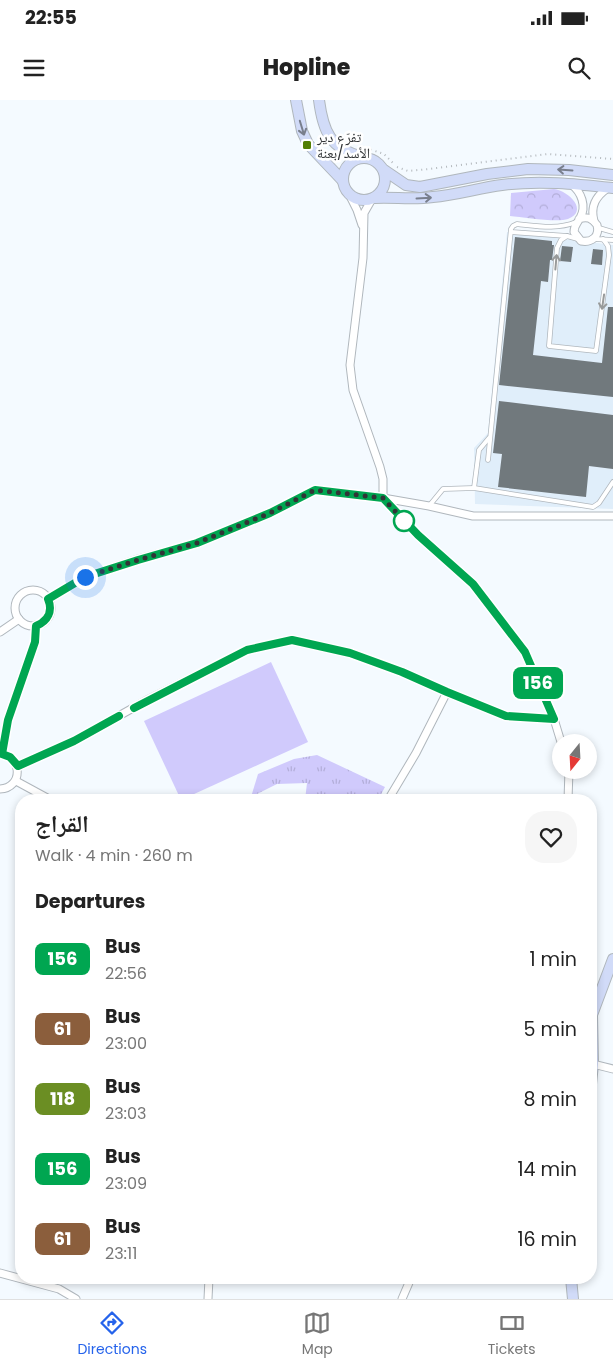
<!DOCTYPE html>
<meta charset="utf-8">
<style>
body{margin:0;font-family:Poppins,"Noto Naskh Arabic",sans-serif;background:#f6f6f6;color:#222;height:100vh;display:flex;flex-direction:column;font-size:19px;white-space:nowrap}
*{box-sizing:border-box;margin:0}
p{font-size:16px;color:#767676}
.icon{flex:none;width:28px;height:28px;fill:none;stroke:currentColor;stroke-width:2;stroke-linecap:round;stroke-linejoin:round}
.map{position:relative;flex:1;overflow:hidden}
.drawer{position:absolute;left:15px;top:694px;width:582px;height:490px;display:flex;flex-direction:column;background:#fff;border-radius:20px;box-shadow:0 2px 8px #0003}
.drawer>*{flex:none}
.badge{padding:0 10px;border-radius:8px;font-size:18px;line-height:32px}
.needle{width:32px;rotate:198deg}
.controls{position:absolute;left:552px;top:634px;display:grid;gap:10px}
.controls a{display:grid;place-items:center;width:45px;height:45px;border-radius:50%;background:#fff;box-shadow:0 2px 8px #0003;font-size:25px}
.you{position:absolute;width:25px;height:25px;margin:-12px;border:4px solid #fff;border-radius:50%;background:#1a73e8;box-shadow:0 0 0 8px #1a73e833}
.map>.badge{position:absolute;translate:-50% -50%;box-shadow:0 0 0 2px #fff}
h2{padding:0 20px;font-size:19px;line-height:45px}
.round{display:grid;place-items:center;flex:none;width:52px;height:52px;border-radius:20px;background:#f6f6f6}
.headline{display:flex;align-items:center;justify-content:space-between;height:85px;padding:0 20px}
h1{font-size:24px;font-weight:800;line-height:38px}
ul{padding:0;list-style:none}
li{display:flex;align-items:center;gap:15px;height:70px;padding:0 20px}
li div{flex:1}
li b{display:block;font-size:19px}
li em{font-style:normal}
li .badge{min-width:55px;font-weight:700;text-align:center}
.status{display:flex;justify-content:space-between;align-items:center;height:35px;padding:0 25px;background:#fff;direction:ltr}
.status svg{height:14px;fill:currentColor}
header{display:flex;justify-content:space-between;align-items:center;height:65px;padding:0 20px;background:#fff;font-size:22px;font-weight:800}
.dock{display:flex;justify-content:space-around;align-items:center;height:70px;border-top:1px solid #e0e0e0;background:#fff;font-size:14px;color:#767676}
.dock a{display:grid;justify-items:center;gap:2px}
.dock .on{color:#2563eb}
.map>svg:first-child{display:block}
.built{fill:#e0eefa}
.grass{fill:url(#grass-tufts)}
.park{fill:url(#park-crowns)}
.pitch{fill:#d0cafc}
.building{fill:#71797d}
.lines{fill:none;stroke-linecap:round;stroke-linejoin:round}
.lane-casing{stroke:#b0b7bd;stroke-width:5.5}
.street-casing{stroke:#b0b7bd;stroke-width:9}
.secondary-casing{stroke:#b0b7bd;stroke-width:12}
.path{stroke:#b4b9bd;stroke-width:2;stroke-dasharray:1 4;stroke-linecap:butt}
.lane{stroke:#fff;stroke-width:4}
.street{stroke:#fff;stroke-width:7}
.secondary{stroke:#d1dbf8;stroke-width:10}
.oneway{stroke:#797f8d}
.oneway2{stroke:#989a9a}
.line-casing{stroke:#fff;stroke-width:11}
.line{stroke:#00a651;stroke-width:8}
.walk{stroke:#313436;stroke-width:5;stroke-dasharray:0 9}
.poi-dot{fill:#537f04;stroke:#fff;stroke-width:2}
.stop-dot{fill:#fff;stroke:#00a651;stroke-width:2.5}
.labels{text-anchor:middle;stroke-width:5;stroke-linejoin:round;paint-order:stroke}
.poi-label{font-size:14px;fill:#313436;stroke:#fff;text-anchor:start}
</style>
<div class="status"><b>22:55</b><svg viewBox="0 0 49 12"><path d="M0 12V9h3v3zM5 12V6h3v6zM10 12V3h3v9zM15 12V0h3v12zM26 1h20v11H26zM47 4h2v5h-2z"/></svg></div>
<header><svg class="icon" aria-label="menu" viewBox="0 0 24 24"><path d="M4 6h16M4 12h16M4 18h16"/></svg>Hopline<svg class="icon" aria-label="search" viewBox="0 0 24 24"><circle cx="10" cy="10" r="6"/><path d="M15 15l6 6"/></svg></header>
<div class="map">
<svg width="613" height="1199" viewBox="0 0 613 1199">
<defs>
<pattern id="grass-tufts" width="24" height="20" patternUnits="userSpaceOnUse" patternTransform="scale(1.25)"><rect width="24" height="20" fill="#d0cafc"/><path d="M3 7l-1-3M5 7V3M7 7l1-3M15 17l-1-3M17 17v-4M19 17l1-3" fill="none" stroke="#b3aed9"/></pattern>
<pattern id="park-crowns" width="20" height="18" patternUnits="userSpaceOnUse" patternTransform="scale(1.25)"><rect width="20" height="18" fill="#d0cafc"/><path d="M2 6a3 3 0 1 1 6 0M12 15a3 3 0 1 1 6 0" fill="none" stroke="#b3aed9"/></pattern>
</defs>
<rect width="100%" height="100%" fill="#f4faff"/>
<!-- built -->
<polygon class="built" points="507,132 613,145 613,409 475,404 474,348 488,333"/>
<!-- grass -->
<polygon class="grass" points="317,655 385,687 378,700 305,700 307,683 277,684 251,697 258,674 294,659"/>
<!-- park -->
<path class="park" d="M554,89C569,91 589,111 568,119C557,123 523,117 510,116L511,93Z"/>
<!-- pitch -->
<polygon class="pitch" points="271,562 308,642 181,700 144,621"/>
<!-- building -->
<g class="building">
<polygon points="515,137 552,141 552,145 554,145 552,160 550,160 548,182 541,181 533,255 602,263 608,207 613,207 613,297 499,285"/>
<polygon points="562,146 573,147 571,162 560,161"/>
<polygon points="593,149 603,150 602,165 591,164"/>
<polygon points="499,301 613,315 613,369 589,366 586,397 498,387 502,354 493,353"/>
</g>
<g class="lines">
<!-- lane casing -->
<g class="lane-casing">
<g id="lane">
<polyline points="599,128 613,132"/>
<polyline points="511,132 567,136 578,139"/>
<polyline points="567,136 561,140 557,148 549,246 596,251 609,155 608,146 603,139"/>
<polyline points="595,139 613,140"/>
<path d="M488,360L511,129L513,126L517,124C537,126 557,130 576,122"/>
<polyline points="474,388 479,350 489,338"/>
<polyline points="429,406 443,389 474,388 593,407 599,403 613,382"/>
</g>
</g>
<!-- street casing -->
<g class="street-casing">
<g id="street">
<path d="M572,85C581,92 587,106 580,118C577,124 574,125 574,132L581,141C592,143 600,136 597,125C592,118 587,116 579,119"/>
<polyline points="349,94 357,110 362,125"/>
<polyline points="372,99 364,113 363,158 350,265 353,290 380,367 383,379 383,398 429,406 473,416 613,416"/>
<path d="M594,121C590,106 596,96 608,88"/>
<circle cx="33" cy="508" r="18"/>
<polyline points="48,499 85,477 138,459 197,443 270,413 315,390 383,398 418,435 473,484 525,553 554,619 561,642"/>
<polyline points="0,532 19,519"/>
<path d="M0,654C23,656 23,688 0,689"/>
<polyline points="2,654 8,619 35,542 36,525"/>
<polyline points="17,666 74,641 149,599 247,550 292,540 350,553 403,572 447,592 506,616 554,619"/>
<polyline points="16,681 51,700"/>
<polyline points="388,700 416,653 447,592"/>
<polyline points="568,700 569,670"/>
<polyline points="593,964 613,969"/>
<polyline points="0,1173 59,1189 76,1199"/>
<polyline points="208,1199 209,1178"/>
<polyline points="402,1199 411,1178"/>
</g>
</g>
<!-- secondary casing -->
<g class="secondary-casing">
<g id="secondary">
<polyline points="296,0 302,31 308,44 343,81"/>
<path d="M319,0C323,31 330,49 363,57"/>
<circle cx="364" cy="79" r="21"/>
<polyline points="384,70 406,85 420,87 487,74 528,69 569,70 613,75"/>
<path d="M375,98C395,97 414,100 433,97C456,95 479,88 502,85C539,80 576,84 613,88"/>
<polyline points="591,984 593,964 592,915 613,859"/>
<polyline points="571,1178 573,1199"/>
</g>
</g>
<!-- path -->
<g class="path">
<polyline points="366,48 384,54 394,64"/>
<polyline points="397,67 408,71 429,69 548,54 613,59"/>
</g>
<!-- lane -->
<use href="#lane" class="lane"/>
<!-- street -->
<use href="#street" class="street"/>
<!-- secondary -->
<use href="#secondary" class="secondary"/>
</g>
<!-- one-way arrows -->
<defs><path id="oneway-shaft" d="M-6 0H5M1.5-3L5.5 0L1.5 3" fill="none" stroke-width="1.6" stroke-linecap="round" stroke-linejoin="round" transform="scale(1.25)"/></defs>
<g class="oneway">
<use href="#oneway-shaft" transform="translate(302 28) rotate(73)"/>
<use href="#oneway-shaft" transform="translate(565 70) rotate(-176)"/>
<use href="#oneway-shaft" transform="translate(424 98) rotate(-3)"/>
</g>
<g class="oneway2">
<use href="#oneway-shaft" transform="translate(556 162) rotate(-85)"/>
<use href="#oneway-shaft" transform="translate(603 202) rotate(98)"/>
</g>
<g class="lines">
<!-- line casing -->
<g class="line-casing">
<path id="line" d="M119,616L74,641L18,666L10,657L2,654L8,620L35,542L36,526C48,521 53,511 48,499L85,477L138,460L197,443L270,413L315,390L383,398L418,435L473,484L525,552L554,619L506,616L447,592L402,572L350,553L292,540L247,550L134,608"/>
</g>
<!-- line -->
<use href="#line" class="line"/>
<!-- walk -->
<polyline class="walk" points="85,477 138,460 197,443 270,413 315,390 383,398 406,423 404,421"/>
</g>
<!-- markers -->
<rect class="poi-dot" x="302" y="40" width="10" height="10" rx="2.5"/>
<circle class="stop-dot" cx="404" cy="421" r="10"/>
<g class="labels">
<!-- poi labels -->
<g class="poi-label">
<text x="317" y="42">تفرّع دير<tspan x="317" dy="16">الأسد/بعنة</tspan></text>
</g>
</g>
</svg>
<div class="controls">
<a><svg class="needle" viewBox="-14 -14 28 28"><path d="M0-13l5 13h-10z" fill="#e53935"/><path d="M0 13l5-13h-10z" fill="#767676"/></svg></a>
</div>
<div class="you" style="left:85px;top:477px"></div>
<b class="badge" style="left:538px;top:583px;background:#00a651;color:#fff">156</b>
<section class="drawer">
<div class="headline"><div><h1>القراج</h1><p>Walk · 4 min · 260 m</p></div><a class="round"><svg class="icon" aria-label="heart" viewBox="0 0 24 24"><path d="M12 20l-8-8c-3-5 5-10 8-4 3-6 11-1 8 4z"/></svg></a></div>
<h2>Departures</h2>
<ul>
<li><span class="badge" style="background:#00a651;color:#fff">156</span><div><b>Bus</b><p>22:56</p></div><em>1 min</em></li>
<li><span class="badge" style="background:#8b5e3c;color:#fff">61</span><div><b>Bus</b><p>23:00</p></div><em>5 min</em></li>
<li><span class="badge" style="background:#6b8e23;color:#fff">118</span><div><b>Bus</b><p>23:03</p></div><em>8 min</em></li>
<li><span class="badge" style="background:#00a651;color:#fff">156</span><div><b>Bus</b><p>23:09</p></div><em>14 min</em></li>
<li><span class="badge" style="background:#8b5e3c;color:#fff">61</span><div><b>Bus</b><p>23:11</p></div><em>16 min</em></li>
</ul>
</section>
</div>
<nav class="dock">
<a class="on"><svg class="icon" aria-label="directions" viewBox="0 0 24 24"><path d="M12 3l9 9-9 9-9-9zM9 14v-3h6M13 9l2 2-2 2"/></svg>Directions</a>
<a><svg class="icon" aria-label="map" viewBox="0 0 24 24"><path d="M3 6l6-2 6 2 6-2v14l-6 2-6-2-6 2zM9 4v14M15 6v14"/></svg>Map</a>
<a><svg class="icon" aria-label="tickets" viewBox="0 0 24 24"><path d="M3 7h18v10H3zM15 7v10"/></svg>Tickets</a>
</nav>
